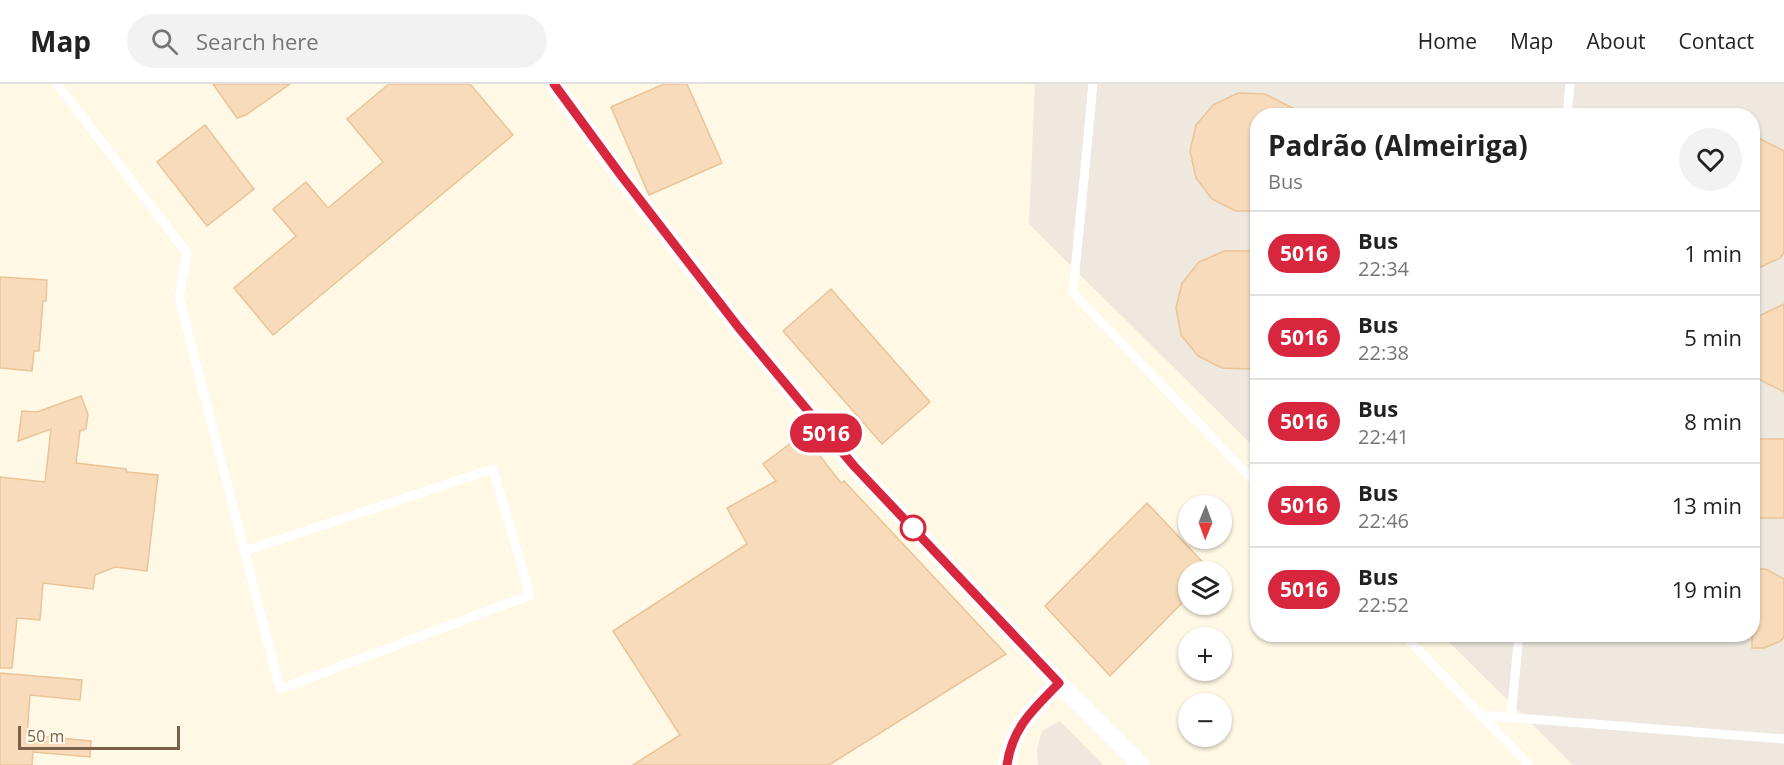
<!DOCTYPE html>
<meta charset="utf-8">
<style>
body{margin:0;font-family:"Open Sans",sans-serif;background:#f2f2f2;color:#222;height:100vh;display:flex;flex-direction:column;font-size:22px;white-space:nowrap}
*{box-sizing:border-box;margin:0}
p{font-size:20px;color:#767676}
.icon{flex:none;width:33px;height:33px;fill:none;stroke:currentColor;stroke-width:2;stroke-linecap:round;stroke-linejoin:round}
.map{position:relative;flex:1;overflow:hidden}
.details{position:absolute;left:1250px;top:24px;width:510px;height:534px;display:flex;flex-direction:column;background:#fff;border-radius:24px;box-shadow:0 2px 4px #0004}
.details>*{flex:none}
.badge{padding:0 12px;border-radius:20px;font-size:21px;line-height:39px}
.needle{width:39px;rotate:181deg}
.buttons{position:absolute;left:1178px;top:411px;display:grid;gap:12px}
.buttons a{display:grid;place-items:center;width:54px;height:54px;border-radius:50%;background:#fff;box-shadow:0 2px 4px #0004;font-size:30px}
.scale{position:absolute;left:18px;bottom:15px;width:162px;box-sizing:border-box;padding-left:6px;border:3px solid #7b6147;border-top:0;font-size:16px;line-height:21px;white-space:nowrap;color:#7b6147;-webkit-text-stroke:4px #fffbed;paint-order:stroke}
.map>.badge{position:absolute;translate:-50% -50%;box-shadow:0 0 0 3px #fff}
.round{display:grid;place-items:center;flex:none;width:63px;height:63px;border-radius:32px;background:#f2f2f2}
.head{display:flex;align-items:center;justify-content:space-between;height:102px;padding:0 18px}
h1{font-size:28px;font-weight:700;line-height:45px}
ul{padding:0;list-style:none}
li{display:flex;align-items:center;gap:18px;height:84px;padding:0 18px;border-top:2px solid #e0e0e0}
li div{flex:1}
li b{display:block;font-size:22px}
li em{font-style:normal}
li .badge{min-width:66px;font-weight:700;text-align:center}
header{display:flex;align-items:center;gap:36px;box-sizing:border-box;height:84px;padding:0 30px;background:#fff;border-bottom:2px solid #e0e0e0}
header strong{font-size:28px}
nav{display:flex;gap:33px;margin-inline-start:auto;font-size:21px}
.search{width:420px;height:54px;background:#f2f2f2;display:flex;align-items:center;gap:15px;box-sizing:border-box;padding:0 21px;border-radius:33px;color:#767676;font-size:22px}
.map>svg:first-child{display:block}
.industrial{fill:#eee8df}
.building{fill:#f7dbba;stroke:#ebc498;stroke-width:1.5}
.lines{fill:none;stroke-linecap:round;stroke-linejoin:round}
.service{stroke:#fff;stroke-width:9}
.minor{stroke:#fff;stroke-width:18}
.line-casing{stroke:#fff;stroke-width:14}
.line{stroke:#d7263d;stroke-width:9}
.stop-dot{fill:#fff;stroke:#d7263d;stroke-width:3}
</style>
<header>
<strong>Map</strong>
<div class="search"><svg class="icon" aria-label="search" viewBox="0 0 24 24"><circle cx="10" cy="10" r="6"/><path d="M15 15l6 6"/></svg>Search here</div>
<nav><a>Home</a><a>Map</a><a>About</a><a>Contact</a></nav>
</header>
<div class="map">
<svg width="1784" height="681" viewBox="0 0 1784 681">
<rect width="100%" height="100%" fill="#fef8e5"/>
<!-- industrial -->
<g class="industrial">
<polygon points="1035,0 1784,0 1784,681 1573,681 1442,551 1752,550 1752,32 1257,32 1257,366 1029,140"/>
<polygon points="1060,637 1103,681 1038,681 1037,665 1042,647"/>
</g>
<!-- building -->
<g class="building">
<polygon points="213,0 290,0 246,31 237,34"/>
<polygon points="389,0 470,0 513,51 273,251 234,204 296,152 273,125 306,98 328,124 383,78 347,35"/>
<polygon points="664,0 687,0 722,79 649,111 611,23"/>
<polygon points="1238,9 1265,10 1308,32 1257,32 1257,127 1236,127 1212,115 1196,94 1190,67 1196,41 1213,21"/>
<polygon points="205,41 254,105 207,142 157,78"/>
<polygon points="1752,51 1784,67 1784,169 1780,174 1752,187"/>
<polygon points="1224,167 1257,167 1257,281 1249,285 1222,284 1198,272 1181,251 1176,224 1182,199 1199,178"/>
<polygon points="0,193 47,196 46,217 43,217 39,267 34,267 32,287 0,284"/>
<polygon points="831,205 930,318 882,360 783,247"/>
<polygon points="1784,220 1784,308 1758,295 1752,288 1752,240 1759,232"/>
<polygon points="81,312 88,330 86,345 80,347 76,379 126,385 127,388 158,391 147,487 115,483 95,491 93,505 43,499 40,536 17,534 12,584 0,584 0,393 45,398 51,345 18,357 22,327 37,328"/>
<polygon points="803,350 841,399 844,397 1006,570 829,681 633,681 680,651 613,547 747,460 727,424 776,397 763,380"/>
<polygon points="1761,355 1784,355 1784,434 1760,434 1752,430 1752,359"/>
<polygon points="1147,419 1212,488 1188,488 1188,513 1110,592 1045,522"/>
<polygon points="1752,485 1766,485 1784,495 1784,553 1781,557 1764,564 1752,564"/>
<polygon points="0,589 82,596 80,616 30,611 27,651 91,657 90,673 33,668 32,681 0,681"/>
</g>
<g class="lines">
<!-- service -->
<g class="service">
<polyline points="57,0 187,169 179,213 280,605 530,511 493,385 245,467"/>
<polyline points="1093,0 1073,209 1257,400"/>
<polyline points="1567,32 1570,0"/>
<polyline points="1403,550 1529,681"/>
<polyline points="1480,631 1784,655"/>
<polyline points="1511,633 1519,550"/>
</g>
<!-- minor -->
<g class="minor">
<polyline points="554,0 619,90 739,244 854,382 1059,599 1141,681"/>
<path d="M1007,681C1012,643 1033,625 1059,599"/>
</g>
</g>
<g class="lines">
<!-- line casing -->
<g class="line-casing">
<path id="line" d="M554,0L620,90L739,244L854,382L1059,599C1034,625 1012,643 1007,681"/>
</g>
<!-- line -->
<use href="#line" class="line"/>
</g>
<!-- markers -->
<circle class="stop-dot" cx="913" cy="444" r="12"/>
</svg>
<div class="buttons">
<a><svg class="needle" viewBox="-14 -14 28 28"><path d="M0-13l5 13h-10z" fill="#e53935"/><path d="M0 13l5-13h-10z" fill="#767676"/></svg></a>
<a><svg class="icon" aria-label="layers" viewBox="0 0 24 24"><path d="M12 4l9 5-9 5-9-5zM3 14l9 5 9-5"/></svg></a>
<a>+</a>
<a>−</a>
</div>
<div class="scale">50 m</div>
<b class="badge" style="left:826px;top:349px;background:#d7263d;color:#fff">5016</b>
<section class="details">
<div class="head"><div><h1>Padrão (Almeiriga)</h1><p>Bus</p></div><a class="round"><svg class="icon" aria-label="heart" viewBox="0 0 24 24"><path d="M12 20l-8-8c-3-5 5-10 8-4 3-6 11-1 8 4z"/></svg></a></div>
<ul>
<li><span class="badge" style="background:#d7263d;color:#fff">5016</span><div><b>Bus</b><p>22:34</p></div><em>1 min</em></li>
<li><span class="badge" style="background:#d7263d;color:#fff">5016</span><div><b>Bus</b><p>22:38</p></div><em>5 min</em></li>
<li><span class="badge" style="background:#d7263d;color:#fff">5016</span><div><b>Bus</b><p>22:41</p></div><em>8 min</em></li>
<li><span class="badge" style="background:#d7263d;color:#fff">5016</span><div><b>Bus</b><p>22:46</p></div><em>13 min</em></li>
<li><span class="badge" style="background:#d7263d;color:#fff">5016</span><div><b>Bus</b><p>22:52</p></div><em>19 min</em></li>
</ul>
</section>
</div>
